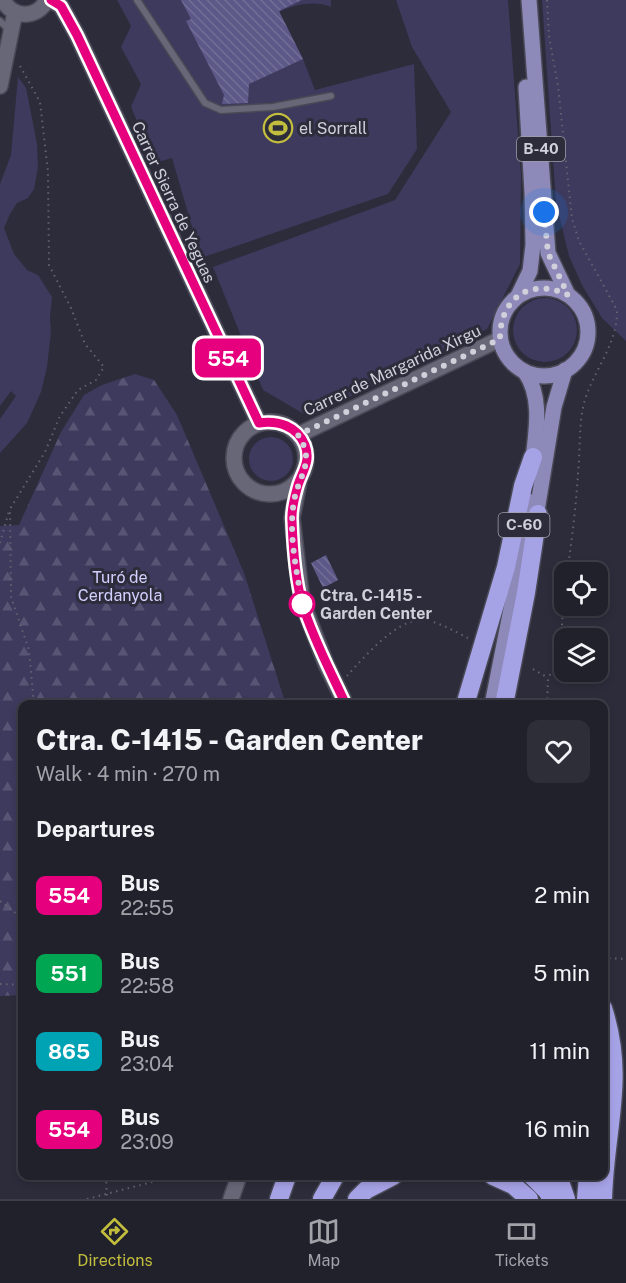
<!DOCTYPE html>
<meta charset="utf-8">
<style>
body{margin:0;font-family:"Public Sans",sans-serif;background:#2d2e38;color:#f1f3f6;height:100vh;display:flex;flex-direction:column;font-size:22px;white-space:nowrap}
*{box-sizing:border-box;margin:0}
p{font-size:20px;color:#a2a3a9}
.icon{flex:none;width:33px;height:33px;fill:none;stroke:currentColor;stroke-width:2;stroke-linecap:round;stroke-linejoin:round}
.map{position:relative;flex:1;overflow:hidden}
.side{position:absolute;left:18px;top:700px;width:590px;height:480px;display:flex;flex-direction:column;background:#21212c;border-radius:12px;box-shadow:0 3px 9px #0003,0 0 0 2px #3e3e48}
.side>*{flex:none}
.badge{padding:0 12px;border-radius:9px;font-size:21px;line-height:39px}
.tools{position:absolute;left:554px;top:562px;display:grid;gap:12px}
.tools a{display:grid;place-items:center;width:54px;height:54px;border-radius:12px;background:#21212c;box-shadow:0 3px 9px #0003,0 0 0 2px #3e3e48;font-size:30px}
.you{position:absolute;width:30px;height:30px;margin:-15px;border:4px solid #fff;border-radius:50%;background:#1a73e8;box-shadow:0 0 0 9px #1a73e833}
.map>.badge{position:absolute;translate:-50% -50%;box-shadow:0 0 0 3px #fff}
h2{padding:0 18px;font-size:22px;line-height:54px}
.round{display:grid;place-items:center;flex:none;width:63px;height:63px;border-radius:12px;background:#2d2e38}
.head{display:flex;align-items:center;justify-content:space-between;height:102px;padding:0 18px}
h1{font-size:28px;font-weight:800;line-height:45px}
ul{padding:0;list-style:none}
li{display:flex;align-items:center;gap:18px;height:78px;padding:0 18px}
li div{flex:1}
li b{display:block;font-size:22px}
li em{font-style:normal}
li .badge{min-width:66px;font-weight:700;text-align:center}
.tabs{display:flex;justify-content:space-around;align-items:center;height:84px;border-top:2px solid #3e3e48;background:#21212c;font-size:16px;color:#a2a3a9}
.tabs a{display:grid;justify-items:center;gap:3px}
.tabs .active{color:#c3bd3e}
.map>svg:first-child{display:block}
.green{fill:#3d3a5d}
.forest{fill:url(#forest-firs)}
.building{fill:url(#building-back-hatch)}
.lines{fill:none;stroke-linecap:round;stroke-linejoin:round}
.lane-casing{stroke:#494956;stroke-width:9}
.secondary-casing{stroke:#494956;stroke-width:18}
.primary-casing{stroke:#494956;stroke-width:18}
.highway-casing{stroke:#494956;stroke-width:21}
.path{stroke:#636370;stroke-width:2;stroke-dasharray:1.5 4.5;stroke-linecap:butt}
.lane{stroke:#676778;stroke-width:6}
.secondary{stroke:#676778;stroke-width:15}
.primary{stroke:#8d8aba;stroke-width:15}
.highway{stroke:#a6a2e6;stroke-width:18}
.line-casing{stroke:#fff;stroke-width:14}
.line{stroke:#e6007e;stroke-width:9}
.walk{stroke:#d0d0da;stroke-width:6;stroke-dasharray:0 10.8}
.stop-dot{fill:#fff;stroke:#e6007e;stroke-width:3}
.labels{text-anchor:middle;stroke-width:6;stroke-linejoin:round;paint-order:stroke}
.shield{fill:#2c2c3b;stroke:#9f9faa;stroke-width:1.5}
.shield-label{font-size:15px;font-weight:bold;fill:#d0d0da}
.poi-label{font-size:16px;fill:#d0d0da;stroke:#2c2c3b;text-anchor:start}
.street-label{font-size:16px;fill:#d0d0da;stroke:#2c2c3b}
.park-label{font-size:16px;fill:#d2d0fe;stroke:#2c2c3b}
.stop-label{font-size:16px;font-weight:bold;fill:#d0d0da;stroke:#2c2c3b;text-anchor:start}
</style>
<div class="map">
<svg width="626" height="1199" viewBox="0 0 626 1199">
<defs>
<pattern id="forest-firs" width="22" height="20" patternUnits="userSpaceOnUse" patternTransform="scale(1.5)"><rect width="22" height="20" fill="#3d3a5d"/><path d="M5 1l3.5 6h-7zM16 11l3.5 6h-7z" fill="#585574"/></pattern>
<pattern id="building-back-hatch" width="6" height="6" patternUnits="userSpaceOnUse" patternTransform="scale(1.5)"><rect width="6" height="6" fill="#5c5887"/><path d="M-1 5l2 2M0 0l6 6M5-1l2 2" fill="none" stroke="#726f97"/></pattern>
</defs>
<rect width="100%" height="100%" fill="#2c2c3b"/>
<!-- green -->
<g class="green">
<path d="M117,0H331V7C317,0 294,4 279,12L303,59L315,90L414,64L417,149L388,194L201,258L172,158L155,163L131,107L141,84L121,47L131,26Z"/>
<polygon points="396,0 508,0 521,175 520,264 487,329 309,417 263,390 213,267 395,200 451,112 412,47"/>
<polygon points="542,0 626,0 626,341 602,318 582,285 569,256 556,202"/>
<polygon points="18,77 26,88 37,144 38,167 34,189 28,198 17,203 10,214 4,228 14,254 27,270 38,275 52,297 50,317 51,332 47,367 41,392 27,423 0,453 0,419 16,396 11,391 0,406 0,184 11,155"/>
<circle cx="545" cy="330" r="32"/>
<circle cx="271" cy="459" r="22"/>
</g>
<!-- forest -->
<polygon class="forest" points="135,374 154,380 177,415 244,573 286,705 22,705 22,995 0,996 0,526 19,525 61,432 84,395 102,385"/>
<!-- building -->
<g class="building">
<polygon points="181,0 302,0 279,11 303,59 249,84 248,103 222,104 224,95 186,21 191,19"/>
<polygon points="326,555 338,580 323,588 311,563"/>
</g>
<g class="lines">
<!-- lane casing -->
<g class="lane-casing">
<g id="lane">
<polyline points="137,0 205,103 221,110 273,107 331,96"/>
<polyline points="0,21 10,31"/>
</g>
</g>
<!-- secondary casing -->
<g class="secondary-casing">
<g id="secondary">
<path d="M3,0C13,19 37,19 47,0"/>
<polyline points="51,0 61,6 77,35 259,423"/>
<polyline points="0,86 15,12"/>
<circle cx="270" cy="458" r="36"/>
<polyline points="298,435 500,339"/>
<polyline points="299,482 292,518 302,602 326,664 346,705"/>
<polyline points="231,1199 239,1176"/>
</g>
</g>
<!-- primary casing -->
<g class="primary-casing">
<g id="primary">
<polyline points="529,0 548,253 568,295"/>
<circle cx="544" cy="332" r="44"/>
<polyline points="518,296 530,271 533,245 532,193 526,87"/>
<path d="M525,372C544,399 535,436 532,468"/>
<polyline points="535,523 554,407 565,370"/>
<polyline points="492,705 514,594 528,501"/>
</g>
</g>
<!-- highway casing -->
<g class="highway-casing">
<g id="highway">
<polyline points="465,705 506,567 523,486 533,457"/>
<polyline points="504,705 526,593 538,514"/>
<path d="M603,1008C626,1079 605,1126 603,1199"/>
<polyline points="493,1176 513,1185 529,1199"/>
<polyline points="532,1176 547,1191 552,1199"/>
<polyline points="558,1176 566,1199"/>
<polyline points="279,1199 287,1176"/>
<polyline points="322,1199 335,1176"/>
<polyline points="357,1199 366,1190 393,1176"/>
<polyline points="586,1199 588,1176"/>
</g>
</g>
<!-- path -->
<g class="path">
<path d="M547,0L549,36L558,86L572,219L579,241L617,310C618,348 587,377 582,413C579,433 580,453 578,473C576,506 572,540 567,573"/>
<polyline points="20,66 40,102 48,172 49,265 71,308 85,344 104,367 96,380 78,390 60,416 45,452 10,509 11,597 29,650 34,705"/>
<polyline points="0,543 9,511"/>
<polyline points="559,661 564,599"/>
<polyline points="533,669 548,678"/>
<path d="M347,676C363,658 395,621 420,620C436,620 454,631 468,638"/>
<polyline points="547,705 548,678 564,652"/>
<polyline points="0,901 22,918"/>
<polyline points="603,958 626,959"/>
<polyline points="0,984 22,985"/>
<polyline points="106,1176 107,1199"/>
<polyline points="87,1199 175,1176"/>
</g>
<!-- lane -->
<use href="#lane" class="lane"/>
<!-- secondary -->
<use href="#secondary" class="secondary"/>
<!-- primary -->
<use href="#primary" class="primary"/>
<!-- highway -->
<use href="#highway" class="highway"/>
</g>
<g class="lines">
<!-- line casing -->
<g class="line-casing">
<path id="line" d="M51,0L61,6L77,35L259,423C278,420 297,426 305,445C311,461 303,470 298,485C295,496 291,509 292,521C293,547 295,578 302,603C313,639 331,672 346,705"/>
</g>
<!-- line -->
<use href="#line" class="line"/>
<!-- walk -->
<path class="walk" d="M302,604C297,571 288,535 294,501C299,474 316,462 298,435L500,339C500,298 530,277 568,295L548,253L544,212"/>
</g>
<!-- icons -->
<defs>
<g id="stadium-ring" transform="scale(1.5)"><circle r="9.5" fill="#2c2c3b" stroke="#c3bd3e" stroke-width="1.5"/><path d="M0-5a6.5 5 0 1 0 0 10a6.5 5 0 1 0 0-10ZM-3.5-1.8h7v3.6h-7Z" fill="#c3bd3e"/></g>
</defs>
<g fill-rule="evenodd">
<use href="#stadium-ring" x="278" y="128"/>
</g>
<!-- markers -->
<circle class="stop-dot" cx="302" cy="604" r="12"/>
<g class="labels">
<!-- shield labels -->
<g class="shield">
<rect x="517" y="137" width="48" height="24" rx="4.5"/>
<rect x="498.5" y="513" width="51" height="24" rx="4.5"/>
</g>
<g class="shield-label">
<text x="541" y="154">B-40</text>
<text x="524" y="530">C-60</text>
</g>
<!-- poi labels -->
<g class="poi-label">
<text x="299" y="134">el Sorrall</text>
</g>
<!-- street labels -->
<g class="street-label">
<text transform="translate(174 202) rotate(65)" y="6">Carrer Sierra de Yeguas</text>
<text transform="translate(392 370) rotate(-25)" y="6">Carrer de Margarida Xirgu</text>
</g>
<!-- park labels -->
<g class="park-label">
<text x="120" y="583">Turó de<tspan x="120" dy="18">Cerdanyola</tspan></text>
</g>
<!-- stop labels -->
<g class="stop-label">
<text x="320" y="601">Ctra. C-1415 -<tspan x="320" dy="18">Garden Center</tspan></text>
</g>
</g>
</svg>
<div class="tools">
<a><svg class="icon" aria-label="locate" viewBox="0 0 24 24"><circle cx="12" cy="12" r="6"/><path d="M12 2v4M12 18v4M2 12h4M18 12h4"/></svg></a>
<a><svg class="icon" aria-label="layers" viewBox="0 0 24 24"><path d="M12 4l9 5-9 5-9-5zM3 14l9 5 9-5"/></svg></a>
</div>
<div class="you" style="left:544px;top:212px"></div>
<b class="badge" style="left:228px;top:358px;background:#e6007e;color:#fff">554</b>
<section class="side">
<div class="head"><div><h1>Ctra. C-1415 - Garden Center</h1><p>Walk · 4 min · 270 m</p></div><a class="round"><svg class="icon" aria-label="heart" viewBox="0 0 24 24"><path d="M12 20l-8-8c-3-5 5-10 8-4 3-6 11-1 8 4z"/></svg></a></div>
<h2>Departures</h2>
<ul>
<li><span class="badge" style="background:#e6007e;color:#fff">554</span><div><b>Bus</b><p>22:55</p></div><em>2 min</em></li>
<li><span class="badge" style="background:#00a651;color:#fff">551</span><div><b>Bus</b><p>22:58</p></div><em>5 min</em></li>
<li><span class="badge" style="background:#00a3b4;color:#fff">865</span><div><b>Bus</b><p>23:04</p></div><em>11 min</em></li>
<li><span class="badge" style="background:#e6007e;color:#fff">554</span><div><b>Bus</b><p>23:09</p></div><em>16 min</em></li>
</ul>
</section>
</div>
<nav class="tabs">
<a class="active"><svg class="icon" aria-label="directions" viewBox="0 0 24 24"><path d="M12 3l9 9-9 9-9-9zM9 14v-3h6M13 9l2 2-2 2"/></svg>Directions</a>
<a><svg class="icon" aria-label="map" viewBox="0 0 24 24"><path d="M3 6l6-2 6 2 6-2v14l-6 2-6-2-6 2zM9 4v14M15 6v14"/></svg>Map</a>
<a><svg class="icon" aria-label="tickets" viewBox="0 0 24 24"><path d="M3 7h18v10H3zM15 7v10"/></svg>Tickets</a>
</nav>
